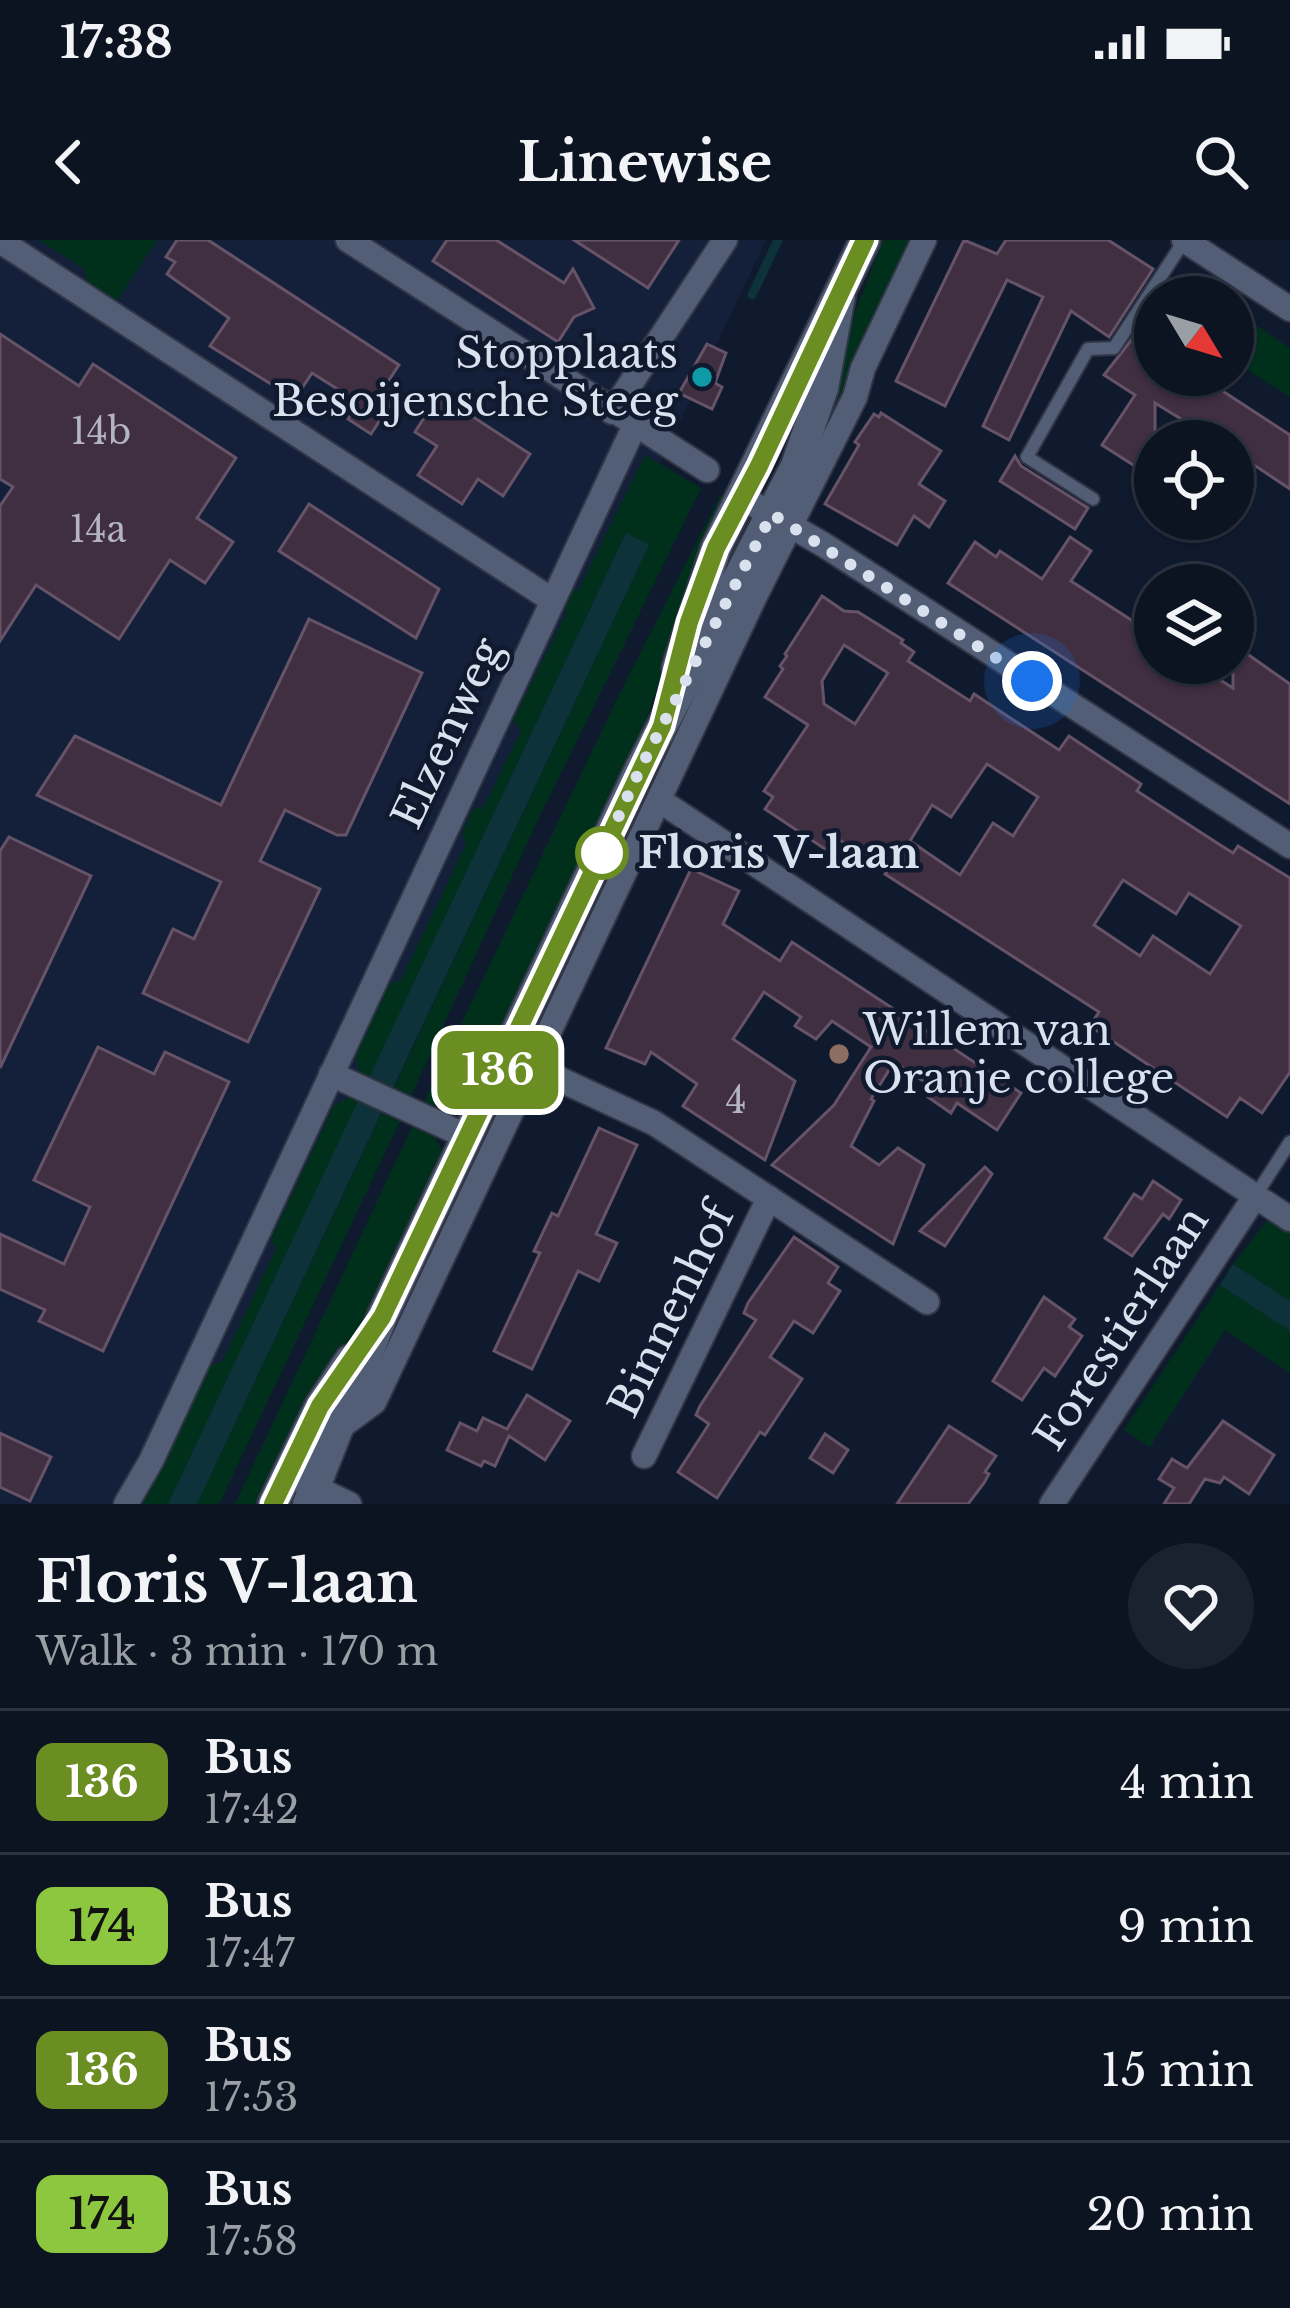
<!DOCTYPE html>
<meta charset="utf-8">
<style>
body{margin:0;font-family:"Libre Baskerville",serif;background:#1a212f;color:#f1f3f6;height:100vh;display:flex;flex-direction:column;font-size:45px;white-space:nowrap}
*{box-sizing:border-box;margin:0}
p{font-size:39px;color:#9a9ea5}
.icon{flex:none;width:66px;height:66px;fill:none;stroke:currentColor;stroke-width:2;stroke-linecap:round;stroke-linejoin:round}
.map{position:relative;height:1264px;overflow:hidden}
.sheet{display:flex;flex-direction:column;background:#0c1422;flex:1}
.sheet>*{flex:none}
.badge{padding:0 24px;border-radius:18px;font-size:42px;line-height:78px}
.needle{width:78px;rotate:128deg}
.buttons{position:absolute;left:1134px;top:36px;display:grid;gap:24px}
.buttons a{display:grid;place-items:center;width:120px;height:120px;border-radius:50%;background:#0c1422;box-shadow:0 3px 9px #0004,0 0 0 3px #2c3340;font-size:60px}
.you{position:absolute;width:60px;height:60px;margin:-30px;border:9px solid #fff;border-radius:50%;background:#1a73e8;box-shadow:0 0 0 18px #1a73e833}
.map>.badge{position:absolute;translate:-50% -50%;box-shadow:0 0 0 6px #fff}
.round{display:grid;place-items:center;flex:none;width:126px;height:126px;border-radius:63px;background:#1a212f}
.head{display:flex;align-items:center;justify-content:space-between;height:204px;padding:0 36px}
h1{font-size:57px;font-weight:700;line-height:90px}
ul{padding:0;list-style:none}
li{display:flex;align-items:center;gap:36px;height:144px;padding:0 36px;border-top:3px solid #2c3340}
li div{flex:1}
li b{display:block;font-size:45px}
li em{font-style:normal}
li .badge{min-width:132px;font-weight:700;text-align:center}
.status{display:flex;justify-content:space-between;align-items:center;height:84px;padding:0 60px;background:#0c1422;direction:ltr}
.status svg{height:33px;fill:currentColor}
header{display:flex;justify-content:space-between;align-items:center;height:156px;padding:0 36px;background:#0c1422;font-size:54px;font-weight:700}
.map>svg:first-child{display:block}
.built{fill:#14203a}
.green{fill:#00301c}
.water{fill:#0e3239}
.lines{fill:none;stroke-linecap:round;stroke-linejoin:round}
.stream{stroke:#0e3239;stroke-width:9}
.building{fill:#402e41;stroke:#675368;stroke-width:3;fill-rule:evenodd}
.service-casing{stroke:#313546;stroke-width:16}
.minor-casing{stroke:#313546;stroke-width:28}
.tertiary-casing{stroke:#313546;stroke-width:34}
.service{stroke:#515e76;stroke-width:12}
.minor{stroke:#515e76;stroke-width:24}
.tertiary{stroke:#515e76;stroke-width:30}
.line-casing{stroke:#fff;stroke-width:27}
.line{stroke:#6b8e23;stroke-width:18}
.walk{stroke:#d9e1ef;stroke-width:12;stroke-dasharray:0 21.6}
.culture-dot{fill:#0f9aa8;stroke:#101a2e;stroke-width:4.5}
.stop-dot{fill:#fff;stroke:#6b8e23;stroke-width:6}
.education-dot{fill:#8d6e63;stroke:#101a2e;stroke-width:4.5}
.labels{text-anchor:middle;stroke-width:9;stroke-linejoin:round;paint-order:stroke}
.number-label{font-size:36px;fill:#b3b4c4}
.poi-label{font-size:42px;fill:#d9e1ef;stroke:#101a2e;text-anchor:end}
.street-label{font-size:42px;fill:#d9e1ef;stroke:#101a2e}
.stop-label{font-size:42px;font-weight:bold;fill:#d9e1ef;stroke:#101a2e;text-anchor:start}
</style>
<div class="status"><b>17:38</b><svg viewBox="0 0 49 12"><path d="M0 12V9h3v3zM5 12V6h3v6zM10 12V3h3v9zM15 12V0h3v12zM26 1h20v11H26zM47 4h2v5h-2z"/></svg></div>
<header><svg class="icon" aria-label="back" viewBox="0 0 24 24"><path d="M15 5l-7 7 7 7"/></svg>Linewise<svg class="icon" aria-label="search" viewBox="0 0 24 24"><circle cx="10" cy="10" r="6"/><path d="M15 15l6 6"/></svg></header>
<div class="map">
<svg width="1290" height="1264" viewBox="0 0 1290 1264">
<rect width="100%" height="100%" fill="#101a2e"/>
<!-- built -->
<polygon class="built" points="0,0 766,0 166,1264 0,1264"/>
<!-- green -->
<g class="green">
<polygon points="39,0 157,0 117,61 87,41 84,29"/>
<polygon points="883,0 913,0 819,204 836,122"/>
<polygon points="1254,84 1290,108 1290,157 1233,121"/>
<polygon points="645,215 701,248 535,586 411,856 394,848 649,305 625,294 370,838 361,834 355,818 390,743 401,740 466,604 462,594 473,569 484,566 521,491 513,480 567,372 560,360 567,347 578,351"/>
<polygon points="720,256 733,257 710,298 638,502 465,866 451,871 424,862 617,459"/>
<polygon points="350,857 359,861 168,1264 143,1264 209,1125 222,1122 276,1009 271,999 334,865"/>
<polygon points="382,873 400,881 219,1264 197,1264"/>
<polygon points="412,887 435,897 442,911 368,1075 307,1171 263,1264 235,1264"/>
<polygon points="1269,978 1290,992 1290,1061 1233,1024"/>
<polygon points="1220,1045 1290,1091 1290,1133 1225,1090 1150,1207 1124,1190"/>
</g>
<!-- water -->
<g class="water">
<polygon points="626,293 649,305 197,1264 168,1264"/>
<polygon points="1233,1024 1290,1061 1290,1091 1220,1045"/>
</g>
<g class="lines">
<!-- stream -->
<polyline class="stream" points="752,55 778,0"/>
</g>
<!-- building -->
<g class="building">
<polygon points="177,0 208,0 399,125 383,149 395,157 371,194 348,179 358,162 312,133 295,159 210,106 229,78 167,34 175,22 166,17"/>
<polygon points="447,0 496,0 564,43 573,29 594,68 574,77 558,102 433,21"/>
<polygon points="574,0 679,0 648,48"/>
<polygon points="964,0 997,14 1006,0 1108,0 1153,29 1109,97 1071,71 1009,200 983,186 1043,57 1007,40 945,166 896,141"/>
<polygon points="0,94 79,146 93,124 236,218 197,278 233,302 205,343 170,320 119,399 36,345 0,401 0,266 13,247 0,239"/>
<polygon points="1136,94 1155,107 1155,135 1198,135 1290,195 1290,249 1233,211 1233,201 1217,201 1155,163 1155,239 1102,205 1135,155 1104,135"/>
<polygon points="707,104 726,113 715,143 722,147 712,169 679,153"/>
<polygon points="441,151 466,167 464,171 530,214 503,256 478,239 462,264 418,235 437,206 415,192"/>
<polygon points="881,173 941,211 919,244 945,261 929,287 914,276 897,305 825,264 859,205 855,202 874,174 879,177"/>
<polygon points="1015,216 1021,226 1088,268 1075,289 1000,241"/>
<polygon points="309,264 439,349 416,398 279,311"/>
<polygon points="1070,297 1091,311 1071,341 1142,387 1135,398 1155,412 1155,423 1193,423 1233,448 1233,404 1290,444 1290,564 948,343 975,302 996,317 1000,311 1042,339"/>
<path d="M822,356L844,371L858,372L903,400L901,403L914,412L908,421L970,461L974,454L1059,510L1069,496L1141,544L1137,551L1214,601L1233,613L1238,606L1290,638V832L1262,873L1240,858L1227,877L1090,786L1099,772L885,634L888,630L836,598L828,611L765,569L773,557L764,551L808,485L765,457L783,429L780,426L787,416L785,414ZM844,405L888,433L855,484L824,464L822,441ZM987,524L1038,557L1013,596L993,583L960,635L910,601L932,565L951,577ZM1123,640L1176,674L1189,653L1241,686L1210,734L1153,696L1140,716L1094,685Z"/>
<polygon points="309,379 422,433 346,595 337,595 285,570 260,621 320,649 248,802 143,753 173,689 194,699 221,642 37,555 75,496 221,565"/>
<polygon points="9,597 91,636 0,828 0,611"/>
<polygon points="691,629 739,651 723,684 780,721 792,702 1021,853 997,890 957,863 951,873 928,857 934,848 894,822 871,859 874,861 851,906 879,925 898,908 924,925 893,1004 772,925 834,865 871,807 832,781 816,799 795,786 801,777 764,752 733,799 795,841 765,920 683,866 697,844 651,812 645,824 606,808"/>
<polygon points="98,807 154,834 165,812 229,842 103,1111 39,1081 45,1070 0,1049 0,994 64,1024 90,967 34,940"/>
<polygon points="599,888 637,905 596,994 617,1003 599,1041 578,1031 532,1129 494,1111 540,1013 534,1011 552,973 558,976"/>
<polygon points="985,927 992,934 945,1006 920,991"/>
<polygon points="1153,941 1181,960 1169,979 1163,974 1132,1016 1105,998 1134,954 1142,959"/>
<polygon points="794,997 838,1027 828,1043 840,1051 813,1093 794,1081 770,1117 802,1139 765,1195 760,1192 717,1258 678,1232 709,1184 696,1175 700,1166 756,1080 744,1073 748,1063"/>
<polygon points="1044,1057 1075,1079 1069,1087 1082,1096 1055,1136 1044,1128 1022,1160 993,1141"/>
<polygon points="527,1155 570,1181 545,1220 509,1196 495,1226 484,1221 481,1226 447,1210 460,1183 477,1191 483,1178 507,1189"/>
<polygon points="1223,1181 1274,1215 1249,1254 1224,1237 1220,1243 1205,1239 1189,1264 1164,1264 1174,1248 1159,1239 1172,1219 1187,1228"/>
<polygon points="949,1186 996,1216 985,1232 989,1234 984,1243 968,1264 897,1264"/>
<polygon points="0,1193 51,1217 30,1261 0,1247"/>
<polygon points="825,1194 848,1210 833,1233 810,1218"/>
</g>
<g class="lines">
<!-- service casing -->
<g class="service-casing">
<g id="service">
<polyline points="1093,259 1027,217 1088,109 1114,108 1184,1"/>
<polyline points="1256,955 1290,902"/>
</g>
</g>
<!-- minor casing -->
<g class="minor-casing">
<g id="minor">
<polyline points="348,0 707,230"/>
<polyline points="1184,0 1290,69"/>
<polyline points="0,1 552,360"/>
<polyline points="612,172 725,0"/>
<polyline points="743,258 824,305 1290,606"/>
<polyline points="659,560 1290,979"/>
<polyline points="533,827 654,883 927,1062"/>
<polyline points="331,834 468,897"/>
<polyline points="336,1190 374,1162 755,356 855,157 863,128 924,0"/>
<polyline points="644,1216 769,958"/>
<polyline points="302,1241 349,1264"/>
<polyline points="126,1264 151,1221 635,185"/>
<polyline points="1052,1264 1256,955"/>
</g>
</g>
<!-- tertiary casing -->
<g class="tertiary-casing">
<g id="tertiary">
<polyline points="677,428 716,308 865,0"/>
<polyline points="273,1264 320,1166 350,1120"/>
<polyline points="308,1264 382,1077 641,527 796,226 823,148 840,56"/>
</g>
</g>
<!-- service -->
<use href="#service" class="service"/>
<!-- minor -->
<use href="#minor" class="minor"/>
<!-- tertiary -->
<use href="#tertiary" class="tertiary"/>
</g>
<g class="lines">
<!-- line casing -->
<g class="line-casing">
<polyline id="line" points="273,1264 320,1166 382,1077 662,486 689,382 716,308 759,226 865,0"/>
</g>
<!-- line -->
<use href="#line" class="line"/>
<!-- walk -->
<polyline class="walk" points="602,613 597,624 641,527 772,274 1032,441"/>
</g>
<!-- markers -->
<circle class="culture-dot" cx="702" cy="137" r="12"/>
<circle class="stop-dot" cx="602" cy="613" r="24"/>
<circle class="education-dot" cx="839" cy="814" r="12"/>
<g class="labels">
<!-- number labels -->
<g class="number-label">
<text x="101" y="204">14b</text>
<text x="98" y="302">14a</text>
<text x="736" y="873">4</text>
</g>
<!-- poi labels -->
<g class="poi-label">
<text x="678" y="128">Stopplaats<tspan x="678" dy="48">Besoijensche Steeg</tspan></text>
<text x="863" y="805" text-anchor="start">Willem van<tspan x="863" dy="48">Oranje college</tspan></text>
</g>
<!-- street labels -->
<g class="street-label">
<text transform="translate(447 493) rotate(-65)" y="15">Elzenweg</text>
<text transform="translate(671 1070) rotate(-64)" y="15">Binnenhof</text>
<text transform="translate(1121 1088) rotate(-57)" y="15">Forestierlaan</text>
</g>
<!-- stop labels -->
<g class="stop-label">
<text x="638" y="628">Floris V-laan</text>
</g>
</g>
</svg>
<div class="buttons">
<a><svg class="needle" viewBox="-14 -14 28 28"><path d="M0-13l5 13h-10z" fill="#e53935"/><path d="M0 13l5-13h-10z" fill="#9a9ea5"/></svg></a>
<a><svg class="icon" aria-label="locate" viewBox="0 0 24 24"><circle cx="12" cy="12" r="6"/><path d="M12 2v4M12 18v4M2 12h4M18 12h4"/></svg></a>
<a><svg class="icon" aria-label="layers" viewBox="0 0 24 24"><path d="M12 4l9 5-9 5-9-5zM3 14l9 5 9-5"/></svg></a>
</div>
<div class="you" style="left:1032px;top:441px"></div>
<b class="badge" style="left:498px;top:830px;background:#6b8e23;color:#fff">136</b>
</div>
<section class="sheet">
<div class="head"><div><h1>Floris V-laan</h1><p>Walk · 3 min · 170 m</p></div><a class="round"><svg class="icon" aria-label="heart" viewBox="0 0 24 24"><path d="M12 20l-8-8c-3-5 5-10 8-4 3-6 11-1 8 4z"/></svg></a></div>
<ul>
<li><span class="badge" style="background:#6b8e23;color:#fff">136</span><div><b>Bus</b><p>17:42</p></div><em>4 min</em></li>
<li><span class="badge" style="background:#8dc63f;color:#111">174</span><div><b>Bus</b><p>17:47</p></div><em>9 min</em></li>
<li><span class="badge" style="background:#6b8e23;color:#fff">136</span><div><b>Bus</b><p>17:53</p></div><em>15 min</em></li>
<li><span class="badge" style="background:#8dc63f;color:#111">174</span><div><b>Bus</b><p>17:58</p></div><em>20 min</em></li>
</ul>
</section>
